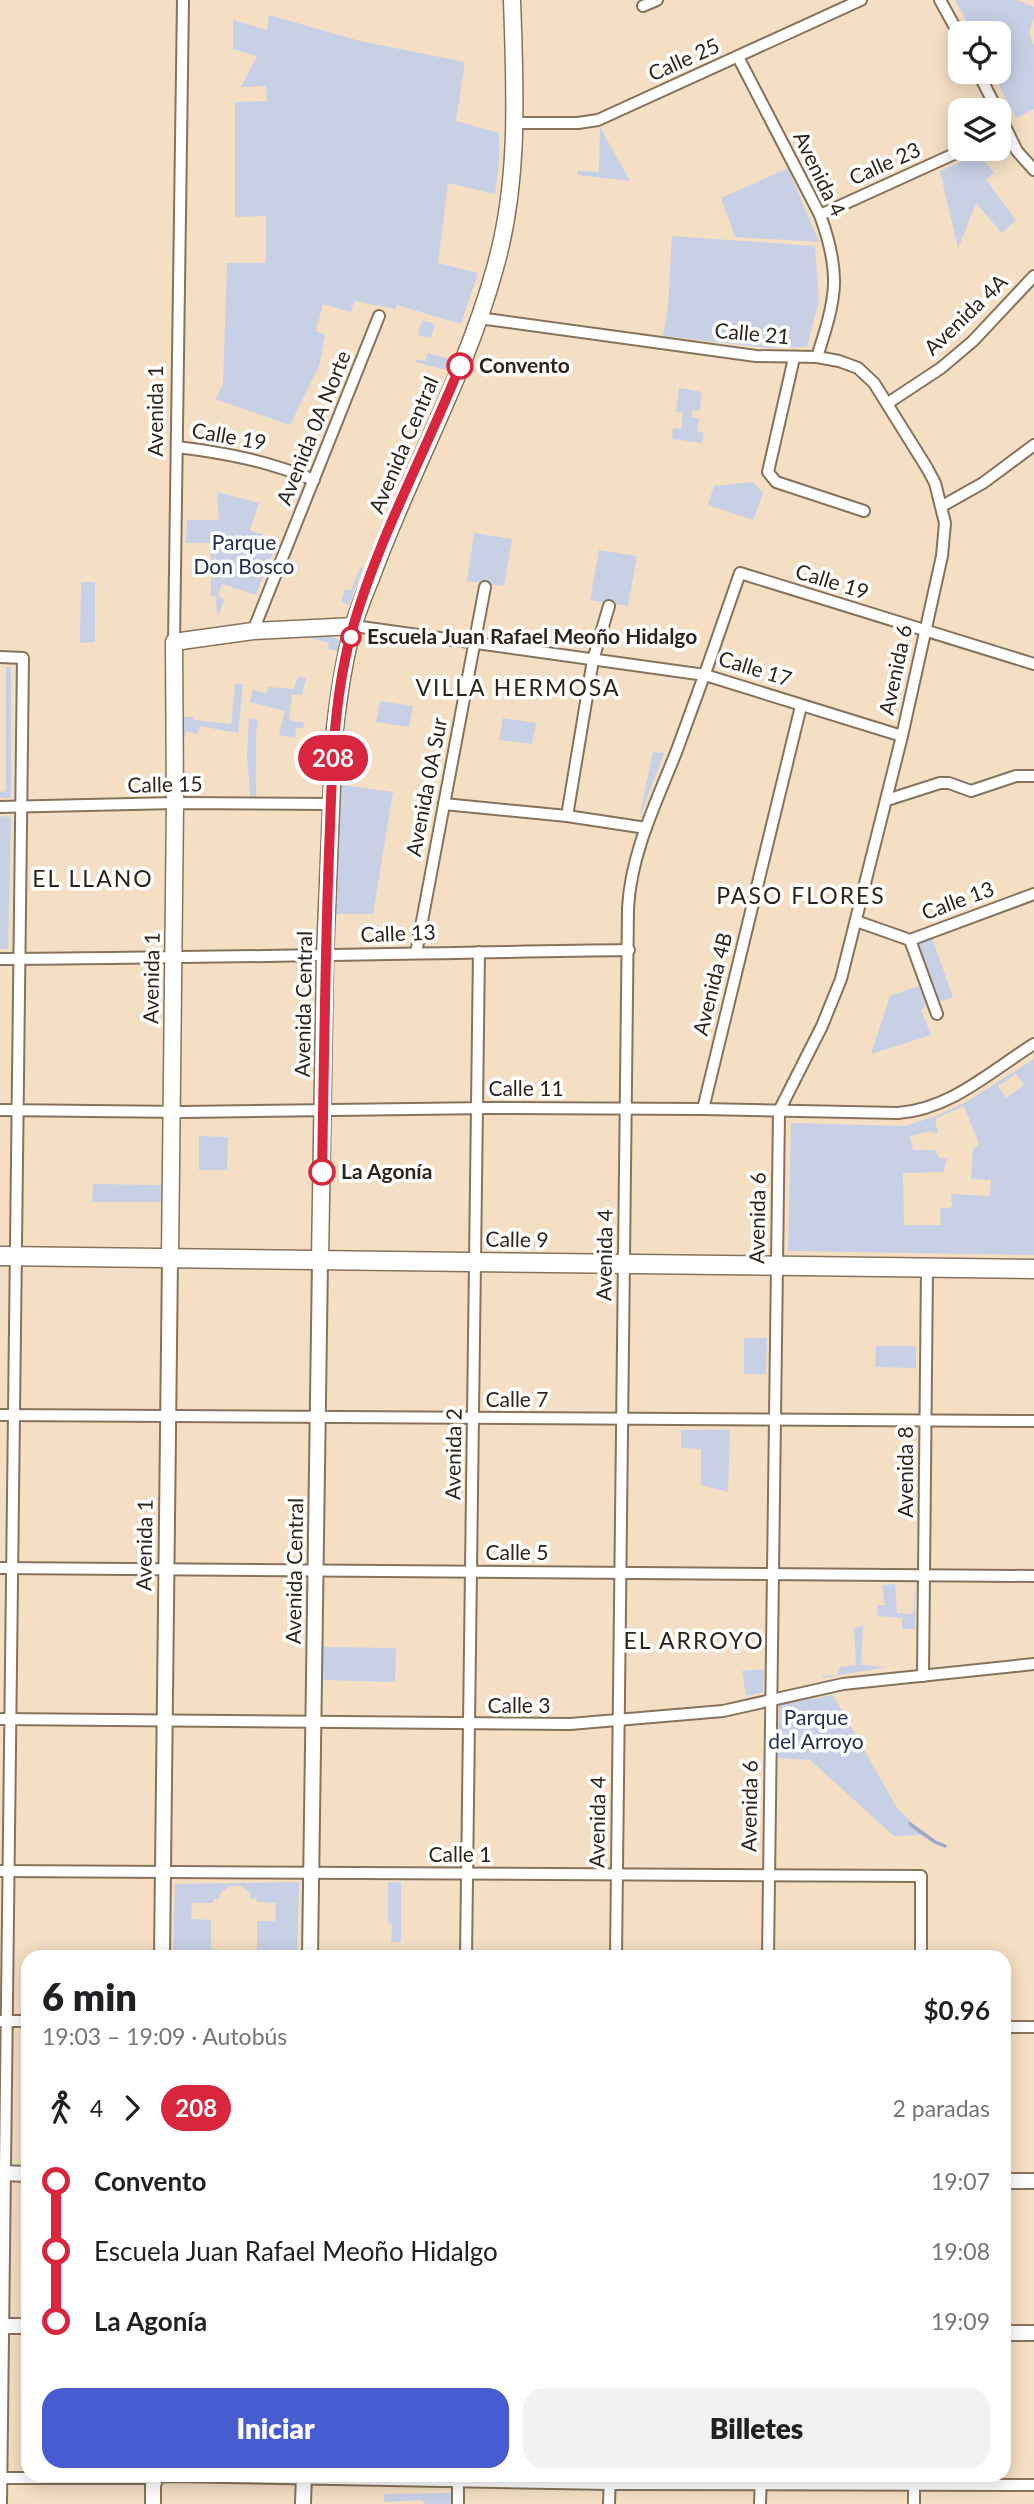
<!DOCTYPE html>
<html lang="es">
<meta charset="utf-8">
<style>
body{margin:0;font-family:Lato,sans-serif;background:#f2f2f2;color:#202124;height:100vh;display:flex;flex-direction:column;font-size:26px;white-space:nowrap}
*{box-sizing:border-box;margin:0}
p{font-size:23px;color:#757577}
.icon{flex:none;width:38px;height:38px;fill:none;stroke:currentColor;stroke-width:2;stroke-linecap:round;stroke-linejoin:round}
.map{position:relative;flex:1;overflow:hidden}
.panel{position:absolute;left:21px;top:1950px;width:990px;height:532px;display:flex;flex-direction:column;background:#fff;border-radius:21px;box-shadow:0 4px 18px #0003}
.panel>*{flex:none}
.badge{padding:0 14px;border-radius:23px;font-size:24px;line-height:46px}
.tools{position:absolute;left:948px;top:21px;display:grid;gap:14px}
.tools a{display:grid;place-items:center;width:63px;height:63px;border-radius:14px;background:#fff;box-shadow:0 4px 18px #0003;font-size:35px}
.map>.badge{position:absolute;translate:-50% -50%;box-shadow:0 0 0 4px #fff}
.legs{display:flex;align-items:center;gap:10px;height:77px;padding:0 21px;font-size:23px}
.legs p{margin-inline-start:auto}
.head{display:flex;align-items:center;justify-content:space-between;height:119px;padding:0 21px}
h1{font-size:38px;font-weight:800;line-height:52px}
.action{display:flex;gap:14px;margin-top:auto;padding:14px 21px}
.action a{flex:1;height:80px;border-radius:21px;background:#465cd0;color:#fff;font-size:28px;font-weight:800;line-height:80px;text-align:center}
.action a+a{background:#f2f2f2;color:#202124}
ul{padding:0 21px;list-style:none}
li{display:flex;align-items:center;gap:24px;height:70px;font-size:26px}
li i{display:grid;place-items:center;width:10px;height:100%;margin:0 9px;background:currentColor}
li i::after{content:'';width:18px;height:18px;margin:-9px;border:5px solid;border-radius:50%;background:#fff}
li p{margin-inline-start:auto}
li:first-child i{background:linear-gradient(#0000 50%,currentColor 0)}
li:last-child i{background:linear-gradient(currentColor 50%,#0000 0)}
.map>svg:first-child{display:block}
.green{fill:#c8d0e6;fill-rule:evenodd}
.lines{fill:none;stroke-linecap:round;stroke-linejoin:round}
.stream{stroke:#9fa8c4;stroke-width:3.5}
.minor-casing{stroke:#86735b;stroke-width:14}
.tertiary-casing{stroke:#86735b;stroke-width:18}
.secondary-casing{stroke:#86735b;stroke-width:19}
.primary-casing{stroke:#86735b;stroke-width:21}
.minor{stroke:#fff;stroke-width:10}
.tertiary{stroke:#fff;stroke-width:14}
.secondary{stroke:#fff;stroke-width:16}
.primary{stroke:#fff;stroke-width:18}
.line-1-casing{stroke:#fff;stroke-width:16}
.line-1{stroke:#d7263d;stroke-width:10}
.stop-1-dot{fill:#fff;stroke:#d7263d;stroke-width:3.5}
.labels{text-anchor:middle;stroke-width:7;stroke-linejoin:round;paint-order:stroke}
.street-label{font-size:21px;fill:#2d251b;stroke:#fff}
.stop-label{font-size:21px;font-weight:bold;fill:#2d251b;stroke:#fff;text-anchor:start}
.park-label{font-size:21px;fill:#242f56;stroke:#fff}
.neighbourhood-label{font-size:23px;letter-spacing:2px;fill:#2d251b;stroke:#fff}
</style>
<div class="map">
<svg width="1034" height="2504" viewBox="0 0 1034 2504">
<rect width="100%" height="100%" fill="#f4dfc4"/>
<!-- green -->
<g class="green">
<polygon points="955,0 1017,0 1034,7 1034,18 1029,33 1034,45 1034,109 1016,118 992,72 999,72 999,33 973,33"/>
<polygon points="269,15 360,41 465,62 456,121 499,133 499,162 495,194 448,183 438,263 478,273 461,324 397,305 395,309 354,301 351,312 323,304 316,331 325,335 319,366 290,425 215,399 223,384 227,263 266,263 266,216 235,217 235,102 267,101 266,86 241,87 257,56 233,49 233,20 267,30"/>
<polygon points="600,127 630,181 577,175 578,171 599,172"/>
<polygon points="978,154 994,173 986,180 1016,220 1002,233 976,203 958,249 940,171"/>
<polygon points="788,168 819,242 735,237 721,198"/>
<polygon points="672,236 815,246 819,300 807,347 768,348 663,336 668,306"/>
<polygon points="422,320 435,324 431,338 418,335"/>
<polygon points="428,353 449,359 445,370 416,362 417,359 425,361"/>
<polygon points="679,388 702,392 700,411 693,410 691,417 699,418 697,431 704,433 702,443 672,439 673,428 681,429 683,413 676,412"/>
<polygon points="753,482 763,493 753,520 708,505 714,486"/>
<polygon points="217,492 259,503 250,530 278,540 256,595 222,584 218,595 224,600 219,615 217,615 216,596 211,596 211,543 186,543 187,520 219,520"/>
<polygon points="474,533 512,539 504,586 467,581"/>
<polygon points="599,550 637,556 628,606 590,600"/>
<polygon points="360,567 363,568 349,605 341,602 345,589 351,591"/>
<polygon points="81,582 95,582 95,642 80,643"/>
<polygon points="304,636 331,636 339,640 338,651 328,649 329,643"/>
<polygon points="6,667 11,667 11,798 0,798 0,792 6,791"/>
<polygon points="298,676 306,678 302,695 292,694 289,720 304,723 303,728 296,728 295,738 279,735 285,711 250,702 253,689 266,694 268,687 294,689"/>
<polygon points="240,684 243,684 238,733 200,726 197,734 187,731 183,739 184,717 193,717 194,720 231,724 235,685"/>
<polygon points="380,701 413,706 409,727 376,722"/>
<polygon points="249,718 258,720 256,735 256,797 250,797 247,754"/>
<polygon points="503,718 536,723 532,744 499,740"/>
<polygon points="653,752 664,753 641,815 640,814"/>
<polygon points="336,784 393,792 373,914 333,914"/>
<polygon points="0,816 11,817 8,949 0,949"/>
<polygon points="932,938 953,997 938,1002 917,943"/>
<polygon points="921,985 928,1003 921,1010 931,1035 871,1054 890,996"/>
<path d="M1034,1059V1255L788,1251L791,1123L905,1126L936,1116L966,1102ZM1016,1074L1024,1085L1006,1098L998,1086ZM964,1106L979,1144L973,1149L971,1179L991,1180L990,1196L951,1194L952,1207L940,1209L941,1225H904L903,1173L944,1172L947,1159L938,1157L935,1150H913L910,1136L930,1131L934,1134L938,1133L935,1119Z"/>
<polygon points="199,1136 228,1137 227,1170 199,1170"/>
<polygon points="93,1184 162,1185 162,1202 92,1202"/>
<polygon points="744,1338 767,1338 766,1374 744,1374"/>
<polygon points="876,1346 916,1346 916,1368 875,1367"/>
<polygon points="681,1430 730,1430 728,1492 701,1485 701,1449 681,1448"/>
<polygon points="895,1584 897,1613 913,1614 915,1584 915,1629 902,1629 902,1618 878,1616 877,1605 885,1605 882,1585"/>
<polygon points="863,1626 861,1665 887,1667 823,1678 822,1676 837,1675 840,1667 856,1665 854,1628"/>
<polygon points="322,1647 396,1648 395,1682 323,1680"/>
<polygon points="764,1669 763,1692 746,1696 742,1671"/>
<polygon points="833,1695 897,1808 924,1835 894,1836 810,1760 778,1758 779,1705"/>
<polygon points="299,1882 297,1956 257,1956 257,1921 275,1921 276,1903 258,1902 256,1899 250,1898 250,1893 241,1886 230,1886 220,1894 219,1899 214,1899 213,1903 192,1903 191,1919 211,1920 211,1956 173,1956 175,1884"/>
<polygon points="388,1882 401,1882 401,1942 391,1942 392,1924 388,1923"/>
<polygon points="451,2493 451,2504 426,2504 421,2500 384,2502 384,2494"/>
</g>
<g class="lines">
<!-- stream -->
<polyline class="stream" points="910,1824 935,1842 945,1846"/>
<!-- minor casing -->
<g class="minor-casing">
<g id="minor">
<polyline points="940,0 961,38"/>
<polyline points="643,6 657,0"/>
<path d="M738,57L820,215C842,275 836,298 817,357"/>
<polyline points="978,72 997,110"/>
<polyline points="999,114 1017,151 1034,170"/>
<polyline points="515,123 578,123 598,120 861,0"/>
<polyline points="820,215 965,149"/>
<polyline points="479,318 756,356 817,357 839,361 858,368 874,383 927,468 935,483 945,523 942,556 902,736 841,979 822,1026 779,1111 768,1956"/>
<polyline points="794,358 768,472 776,482 864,511"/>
<polyline points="888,403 941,368 973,341 1034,276"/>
<path d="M177,447C227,453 267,461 314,480"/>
<polyline points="942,506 983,483 1034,445"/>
<polyline points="354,626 705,675 902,736"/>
<polyline points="253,631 379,316"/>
<polyline points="174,642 183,0"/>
<polyline points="0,657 23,658 1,2504"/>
<polyline points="887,800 940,783 949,783 971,791 1016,776 1033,776"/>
<polyline points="444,804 567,816 646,828"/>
<polyline points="0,807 175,803 331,804"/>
<polyline points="567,816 593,660 609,606"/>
<polyline points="856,921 910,940 1034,894"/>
<polyline points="910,940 937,1014"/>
<polyline points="416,953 485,587"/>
<path d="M0,959C210,958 419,953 629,950"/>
<polyline points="703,1109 801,706"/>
<path d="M0,1110L183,1112L489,1108L703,1109L898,1113C951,1109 991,1071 1034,1044"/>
<polyline points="0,1415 1034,1421"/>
<polyline points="0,1568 1034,1576"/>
<polyline points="923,1676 927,1268"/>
<polyline points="0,1719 570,1724 723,1711 843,1684 1034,1664"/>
<polyline points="0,1871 921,1876 921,1956"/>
<polyline points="466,1956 479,952"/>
<path d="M616,1956L628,908C631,852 657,801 677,750C699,691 720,632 740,573L1034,664"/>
<polyline points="0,2021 28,2021"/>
<polyline points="1004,2027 1034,2027"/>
<polyline points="0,2478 145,2478 170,2476 610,2484 1034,2485"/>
<polyline points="458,2504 458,2475"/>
<polyline points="609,2504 610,2474"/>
<polyline points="760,2504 761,2474"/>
<polyline points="914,2504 914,2474"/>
</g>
</g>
<!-- tertiary casing -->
<g class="tertiary-casing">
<g id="tertiary">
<polyline points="162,1956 170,1258"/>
<polyline points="310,1956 320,1260"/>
<polyline points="0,2173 28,2174"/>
<polyline points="1004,2181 1034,2181"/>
<polyline points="0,2326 28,2326"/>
<polyline points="1004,2333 1034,2333"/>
<polyline points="153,2504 153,2486 156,2474"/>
<polyline points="303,2504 304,2474"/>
</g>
</g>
<!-- secondary casing -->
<g class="secondary-casing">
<g id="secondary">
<polyline points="170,1258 175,803 174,642 253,631 354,626"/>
<path d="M320,1260L325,956L334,737C338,700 343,663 353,627C358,609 366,591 373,573C411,470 466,374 495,268C520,181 515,90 512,0"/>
</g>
</g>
<!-- primary casing -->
<g class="primary-casing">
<polyline id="primary" points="0,1256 1034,1269"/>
</g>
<!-- minor -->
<use href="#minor" class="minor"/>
<!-- tertiary -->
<use href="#tertiary" class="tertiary"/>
<!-- secondary -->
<use href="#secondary" class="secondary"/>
<!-- primary -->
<use href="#primary" class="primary"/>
</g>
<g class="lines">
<!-- line-1 casing -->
<g class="line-1-casing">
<path id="line-1" d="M322,1172C324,1066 325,960 329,853C332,778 332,700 353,627C379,537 425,453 460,366"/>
</g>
<!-- line-1 -->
<use href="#line-1" class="line-1"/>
</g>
<!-- markers -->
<g class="stop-1-dot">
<circle cx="460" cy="366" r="12"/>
<circle cx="351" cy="637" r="9"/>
<circle cx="322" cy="1172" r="12"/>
</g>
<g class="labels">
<!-- street labels -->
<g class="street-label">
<text transform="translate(684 60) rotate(-24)" y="7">Calle 25</text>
<text transform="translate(885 164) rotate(-24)" y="7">Calle 23</text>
<text transform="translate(819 174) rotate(64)" y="7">Avenida 4</text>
<text transform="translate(966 315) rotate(-44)" y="7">Avenida 4A</text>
<text transform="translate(752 334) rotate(5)" y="7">Calle 21</text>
<text transform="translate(156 411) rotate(-90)" y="7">Avenida 1</text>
<text transform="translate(314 428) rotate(-68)" y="7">Avenida 0A Norte</text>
<text transform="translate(229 437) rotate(10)" y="7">Calle 19</text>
<text transform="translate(404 445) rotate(-67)" y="7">Avenida Central</text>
<text transform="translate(832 582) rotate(17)" y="7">Calle 19</text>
<text transform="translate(755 669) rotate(17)" y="7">Calle 17</text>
<text transform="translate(896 670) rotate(-78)" y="7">Avenida 6</text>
<text transform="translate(165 785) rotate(-1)" y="7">Calle 15</text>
<text transform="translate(427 787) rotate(-79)" y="7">Avenida 0A Sur</text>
<text transform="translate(958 901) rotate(-20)" y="7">Calle 13</text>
<text transform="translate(398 934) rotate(-2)" y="7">Calle 13</text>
<text transform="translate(152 978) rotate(-89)" y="7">Avenida 1</text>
<text transform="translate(713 984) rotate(-76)" y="7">Avenida 4B</text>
<text transform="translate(304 1004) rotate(-89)" y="7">Avenida Central</text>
<text x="526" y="1096">Calle 11</text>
<text transform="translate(758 1218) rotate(-89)" y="7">Avenida 6</text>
<text transform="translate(517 1240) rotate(1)" y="7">Calle 9</text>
<text transform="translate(605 1255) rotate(-89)" y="7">Avenida 4</text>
<text x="517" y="1407">Calle 7</text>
<text transform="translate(454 1454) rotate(-89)" y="7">Avenida 2</text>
<text transform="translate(906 1472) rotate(-90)" y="7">Avenida 8</text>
<text transform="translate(145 1545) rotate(-89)" y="7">Avenida 1</text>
<text x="517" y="1560">Calle 5</text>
<text transform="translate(295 1571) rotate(-89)" y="7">Avenida Central</text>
<text x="519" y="1713">Calle 3</text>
<text transform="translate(750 1806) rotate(-89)" y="7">Avenida 6</text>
<text transform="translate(598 1822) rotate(-89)" y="7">Avenida 4</text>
<text x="460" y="1862">Calle 1</text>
</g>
<!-- stop labels -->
<g class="stop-label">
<text x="479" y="373">Convento</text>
<text x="367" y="644">Escuela Juan Rafael Meoño Hidalgo</text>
<text x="341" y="1179">La Agonía</text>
</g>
<!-- park labels -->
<g class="park-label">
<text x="244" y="550">Parque<tspan x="244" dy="24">Don Bosco</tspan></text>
<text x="816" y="1725">Parque<tspan x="816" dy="24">del Arroyo</tspan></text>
</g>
<!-- neighbourhood labels -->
<g class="neighbourhood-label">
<text x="518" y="696">VILLA HERMOSA</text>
<text x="93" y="887">EL LLANO</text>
<text x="801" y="904">PASO FLORES</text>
<text x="694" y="1649">EL ARROYO</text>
</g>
</g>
</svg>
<div class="tools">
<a><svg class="icon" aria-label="locate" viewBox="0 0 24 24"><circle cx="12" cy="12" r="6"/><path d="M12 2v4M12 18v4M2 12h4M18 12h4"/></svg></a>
<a><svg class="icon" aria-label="layers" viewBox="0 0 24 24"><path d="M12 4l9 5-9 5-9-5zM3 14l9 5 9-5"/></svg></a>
</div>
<b class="badge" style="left:333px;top:758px;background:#d7263d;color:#fff">208</b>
<section class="panel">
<div class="head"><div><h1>6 min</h1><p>19:03 – 19:09 · Autobús</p></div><b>$0.96</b></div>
<div class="legs"><svg class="icon" aria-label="walk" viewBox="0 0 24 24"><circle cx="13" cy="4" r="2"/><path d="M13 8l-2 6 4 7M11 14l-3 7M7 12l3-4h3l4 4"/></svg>4<svg class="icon" aria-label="forward" viewBox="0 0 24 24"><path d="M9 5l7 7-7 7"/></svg><b class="badge" style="background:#d7263d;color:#fff">208</b><p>2 paradas</p></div>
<ul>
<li><i style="color:#d7263d"></i><b>Convento</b><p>19:07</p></li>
<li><i style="color:#d7263d"></i><span>Escuela Juan Rafael Meoño Hidalgo</span><p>19:08</p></li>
<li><i style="color:#d7263d"></i><b>La Agonía</b><p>19:09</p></li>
</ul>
<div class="action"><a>Iniciar</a><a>Billetes</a></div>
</section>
</div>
